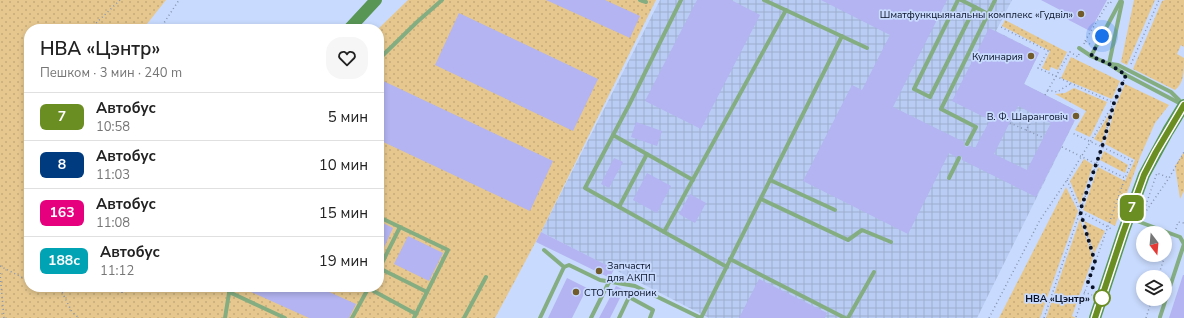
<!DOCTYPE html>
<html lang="ru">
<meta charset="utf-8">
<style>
body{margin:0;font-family:"Nunito Sans",sans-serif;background:#f6f6f6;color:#222;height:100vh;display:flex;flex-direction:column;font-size:15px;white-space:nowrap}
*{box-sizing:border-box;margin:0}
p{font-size:13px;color:#767676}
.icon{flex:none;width:22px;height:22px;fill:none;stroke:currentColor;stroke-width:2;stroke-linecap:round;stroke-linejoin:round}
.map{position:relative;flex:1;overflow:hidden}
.panel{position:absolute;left:24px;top:24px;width:360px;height:268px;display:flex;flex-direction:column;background:#fff;border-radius:16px;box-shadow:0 2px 6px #0003}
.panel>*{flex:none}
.badge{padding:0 8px;border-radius:6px;font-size:14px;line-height:26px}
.needle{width:26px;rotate:164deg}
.tools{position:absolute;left:1136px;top:226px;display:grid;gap:8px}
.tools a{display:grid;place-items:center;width:36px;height:36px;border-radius:50%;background:#fff;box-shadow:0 2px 6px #0003;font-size:20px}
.you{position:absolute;width:20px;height:20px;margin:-10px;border:3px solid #fff;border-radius:50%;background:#1a73e8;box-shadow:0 0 0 6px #1a73e833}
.map>.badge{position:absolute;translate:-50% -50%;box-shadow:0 0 0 2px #fff}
.round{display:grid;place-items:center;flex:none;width:42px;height:42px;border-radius:16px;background:#f6f6f6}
.headline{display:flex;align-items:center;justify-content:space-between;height:68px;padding:0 16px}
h1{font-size:19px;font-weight:600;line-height:30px}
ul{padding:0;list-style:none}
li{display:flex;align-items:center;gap:12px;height:48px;padding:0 16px;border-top:1px solid #e0e0e0}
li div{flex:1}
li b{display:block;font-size:15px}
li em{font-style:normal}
li .badge{min-width:44px;font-weight:700;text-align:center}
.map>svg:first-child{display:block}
.industrial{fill:url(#industrial-grid)}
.grass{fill:url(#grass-dots)}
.building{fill:#b3b4f1;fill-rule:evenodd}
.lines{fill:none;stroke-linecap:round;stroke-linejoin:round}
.path{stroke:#8594b2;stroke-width:1.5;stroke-dasharray:1 3;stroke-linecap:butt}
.lane{stroke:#84ad82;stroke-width:4}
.secondary{stroke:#579655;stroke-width:12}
.line-casing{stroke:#fff;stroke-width:9}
.line{stroke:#6b8e23;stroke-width:6}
.walk{stroke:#091226;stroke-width:4;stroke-dasharray:0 7.2}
.poi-dot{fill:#725b2b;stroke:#c8dafd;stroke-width:1.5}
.stop-dot{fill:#fff;stroke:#6b8e23;stroke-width:2}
.labels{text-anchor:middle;stroke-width:3.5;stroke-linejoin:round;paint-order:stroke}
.poi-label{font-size:10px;fill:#091226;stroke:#c8dafd;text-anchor:end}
.stop-label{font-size:10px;font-weight:bold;fill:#091226;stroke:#c8dafd;text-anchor:end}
</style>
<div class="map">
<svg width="1184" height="318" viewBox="0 0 1184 318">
<defs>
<pattern id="industrial-grid" width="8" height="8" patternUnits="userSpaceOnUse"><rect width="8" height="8" fill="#b9ccf3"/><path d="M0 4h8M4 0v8" fill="none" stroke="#9eaed0"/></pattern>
<pattern id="grass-dots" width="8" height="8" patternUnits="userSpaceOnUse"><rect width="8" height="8" fill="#e6c88f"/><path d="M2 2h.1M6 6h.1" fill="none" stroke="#c4ab7b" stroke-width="1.8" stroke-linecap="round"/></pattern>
</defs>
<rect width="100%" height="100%" fill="#c8dafd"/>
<!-- industrial -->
<polygon class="industrial" points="660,0 1012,0 996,31 1039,53 1024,84 1079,112 977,318 709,318 541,232"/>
<!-- grass -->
<g class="grass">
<polygon points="0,0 166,0 143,29 29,29 29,287 379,287 378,29 408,0 656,0 541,232 495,318 0,318"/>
<polygon points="1134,0 1155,0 1127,65 1121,62"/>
<path d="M1165,0H1184V47L1181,45L1177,54L1184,58C1184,72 1184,83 1175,90L1133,69L1162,1Z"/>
<polygon points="1005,20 1067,52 1058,70 1051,67 1049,71 1042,68 1050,51 1002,26"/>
<polygon points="1071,57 1120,81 1112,99 1061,78"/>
<polygon points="1125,84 1169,105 1155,123 1140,157 1115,226 1083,210 1098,167 1125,181 1135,160 1105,144 1115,107"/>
<polygon points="1074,88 1107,102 1090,137 1075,130 1086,111 1055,94 1065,93"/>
<polygon points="1111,111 1102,143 1094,139"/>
<polygon points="1104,151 1128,165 1125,173 1100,160"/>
<polygon points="1184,152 1184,191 1180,199 1175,166"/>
<polygon points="1084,159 1093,165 1080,205 1070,181"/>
<polygon points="1066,187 1078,211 1040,318 999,318"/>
<polygon points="1080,219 1093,258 1072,316 1076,318 1046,318"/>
<polygon points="1084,221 1105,231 1094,254"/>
</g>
<!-- building -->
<g class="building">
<polygon points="546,0 605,0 640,16 630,38"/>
<polygon points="697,0 731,0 760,15 701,129 645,101"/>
<path d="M821,0H947L893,107L964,142V146L966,147L970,146L975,148L990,120L952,101L989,28L1039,53L1024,84L1079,112L1036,197L962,160V156L960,155L956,157L949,153L908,234L803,181L852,85L862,90L890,35ZM1018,106L1051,123L1027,170L994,154Z"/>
<polygon points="1041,0 1107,0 1090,31 1061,16 1064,12"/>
<polygon points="459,13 598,79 573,131 435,65"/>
<polygon points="379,79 553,161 530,211 379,140"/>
<polygon points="636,122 662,131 657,146 631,137"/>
<polygon points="614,158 623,162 609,188 601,184"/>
<polygon points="647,173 671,186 657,213 633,200"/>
<polygon points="690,194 706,203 695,223 679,214"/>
<polygon points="379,221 393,228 379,258"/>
<polygon points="541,232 614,269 610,278 536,242"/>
<polygon points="408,236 443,253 429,281 394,264"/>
<polygon points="1183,275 1184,275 1184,318 1169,318"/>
<polygon points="567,278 587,288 572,318 548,318"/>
<polygon points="759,279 827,313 825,318 739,318"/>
<polygon points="616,286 624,290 610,318 599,318"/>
<polygon points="240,287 318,287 356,304 349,318 309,318"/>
</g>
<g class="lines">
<!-- path -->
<g class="path">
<polyline points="93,29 92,27 120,0"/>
<polyline points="160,29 179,0"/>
<polyline points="1085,41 1108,3 1110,4 1112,0"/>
<polyline points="1084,44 1085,41 1090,44"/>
<polyline points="1131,64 1159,0"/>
<polyline points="1070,84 1057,92 1048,90 1070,52 1078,57 1079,54"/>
<polyline points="1045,95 1048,90"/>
<polyline points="1114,103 1124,80"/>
<polyline points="1010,123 1026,130 1035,115"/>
<polyline points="1026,130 1044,138"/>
<polyline points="1062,147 1125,178 1132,161 1072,133"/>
<polyline points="1067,180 1080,211 1095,262"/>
<polyline points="1082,212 1113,230"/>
<polyline points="1143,213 1157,173 1169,178"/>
<polyline points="1142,217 1169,178 1184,152"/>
<polyline points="1176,229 1178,222 1184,223"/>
<polyline points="0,266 29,281"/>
<polyline points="0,273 4,318"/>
<polyline points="1158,277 1170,240"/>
<polyline points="48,287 61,290 72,312 79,318"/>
<polyline points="1084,292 1092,295"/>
<polyline points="122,293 122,287"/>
<polyline points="1076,317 1125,178"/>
<polyline points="989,318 1040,220 1067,180 1114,103 1038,68 1048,51 1001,27"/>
<polyline points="1044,318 1102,147 1113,106"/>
<polyline points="1146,318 1152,299"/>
</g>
<!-- lane -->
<g class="lane">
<polyline points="640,0 646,2"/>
<polyline points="681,0 629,105 585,188 727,267"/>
<polyline points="764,0 867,48"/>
<polyline points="958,0 914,89 930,97 975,7 988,14"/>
<polyline points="961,0 975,7"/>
<polyline points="1121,0 1091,56 1109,64 1126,75 1183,105"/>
<polyline points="1079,48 1091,56"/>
<polyline points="379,59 417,22 442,0"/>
<polyline points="1109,64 1122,2"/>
<polyline points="1111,64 1118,65 1171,92 1182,103"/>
<polyline points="613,135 693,180"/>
<polyline points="967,144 976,127 941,109 995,0"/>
<polyline points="949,178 959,158"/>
<polyline points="770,180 835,210"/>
<polyline points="761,199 848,240 862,230 891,242"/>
<polyline points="619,207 647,154"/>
<polyline points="379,217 448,250 414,318"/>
<polyline points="1129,218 1180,237 1184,244"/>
<polyline points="664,232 786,10"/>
<polyline points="544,250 564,267"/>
<polyline points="730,259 845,318"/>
<polyline points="379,268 427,292"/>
<polyline points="379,269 400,227"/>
<polyline points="368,288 416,314"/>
<polyline points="229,292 285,318"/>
<polyline points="1160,317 1184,244"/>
<polyline points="225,318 230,287"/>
<polyline points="352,318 369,287"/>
<polyline points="464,318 486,277"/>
<polyline points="540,318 564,267 569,265 600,280 635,286 701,318"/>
<polyline points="591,318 609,282"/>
<polyline points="619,318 629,297 653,310 650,318"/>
<polyline points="701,318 842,36"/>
<polyline points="848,318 874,272"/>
</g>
<!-- secondary -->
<g class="secondary">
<polyline points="349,29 376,0"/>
<polyline points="1095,318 1123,233 1144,175 1168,131 1184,105"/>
</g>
</g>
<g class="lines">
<!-- line casing -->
<g class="line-casing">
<polyline id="line" points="1095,318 1123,233 1144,175 1156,152 1184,105"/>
</g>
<!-- line -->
<use href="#line" class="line"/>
<!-- walk -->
<polyline class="walk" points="1102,36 1091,56 1109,64 1126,75 1114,103 1102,147 1080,211 1095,262 1088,282 1102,298"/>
</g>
<!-- markers -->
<g class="poi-dot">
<circle cx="1081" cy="14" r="4"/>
<circle cx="1031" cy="56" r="4"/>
<circle cx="1076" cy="116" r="4"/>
<circle cx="599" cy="271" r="4"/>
<circle cx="576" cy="292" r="4"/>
</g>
<circle class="stop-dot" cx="1102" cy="298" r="8"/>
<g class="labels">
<!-- poi labels -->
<g class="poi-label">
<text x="1073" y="18">Шматфункцыянальны комплекс «Гудвіл»</text>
<text x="1023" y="60">Кулинария</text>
<text x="1068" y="120">В. Ф. Шаранговіч</text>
<text x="607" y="269" text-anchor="start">Запчасти<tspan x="607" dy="12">для АКПП</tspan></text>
<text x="584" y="296" text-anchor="start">СТО Типтроник</text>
</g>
<!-- stop labels -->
<g class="stop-label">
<text x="1090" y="302">НВА «Цэнтр»</text>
</g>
</g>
</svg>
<div class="tools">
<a><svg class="needle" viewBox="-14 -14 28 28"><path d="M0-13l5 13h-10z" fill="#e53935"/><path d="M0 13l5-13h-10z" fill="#767676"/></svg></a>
<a><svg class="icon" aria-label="layers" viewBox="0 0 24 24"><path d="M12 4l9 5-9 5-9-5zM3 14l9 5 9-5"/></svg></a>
</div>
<div class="you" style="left:1102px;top:36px"></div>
<b class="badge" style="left:1132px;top:208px;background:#6b8e23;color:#fff">7</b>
<section class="panel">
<div class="headline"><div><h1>НВА «Цэнтр»</h1><p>Пешком · 3 мин · 240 m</p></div><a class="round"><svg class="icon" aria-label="heart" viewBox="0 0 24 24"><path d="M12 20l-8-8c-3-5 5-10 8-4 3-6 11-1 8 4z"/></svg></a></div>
<ul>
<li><span class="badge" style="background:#6b8e23;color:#fff">7</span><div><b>Автобус</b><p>10:58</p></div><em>5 мин</em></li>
<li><span class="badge" style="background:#003b80;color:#fff">8</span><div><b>Автобус</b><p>11:03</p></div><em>10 мин</em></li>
<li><span class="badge" style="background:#e6007e;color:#fff">163</span><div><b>Автобус</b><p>11:08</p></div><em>15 мин</em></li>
<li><span class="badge" style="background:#00a3b4;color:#fff">188с</span><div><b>Автобус</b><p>11:12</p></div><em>19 мин</em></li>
</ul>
</section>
</div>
